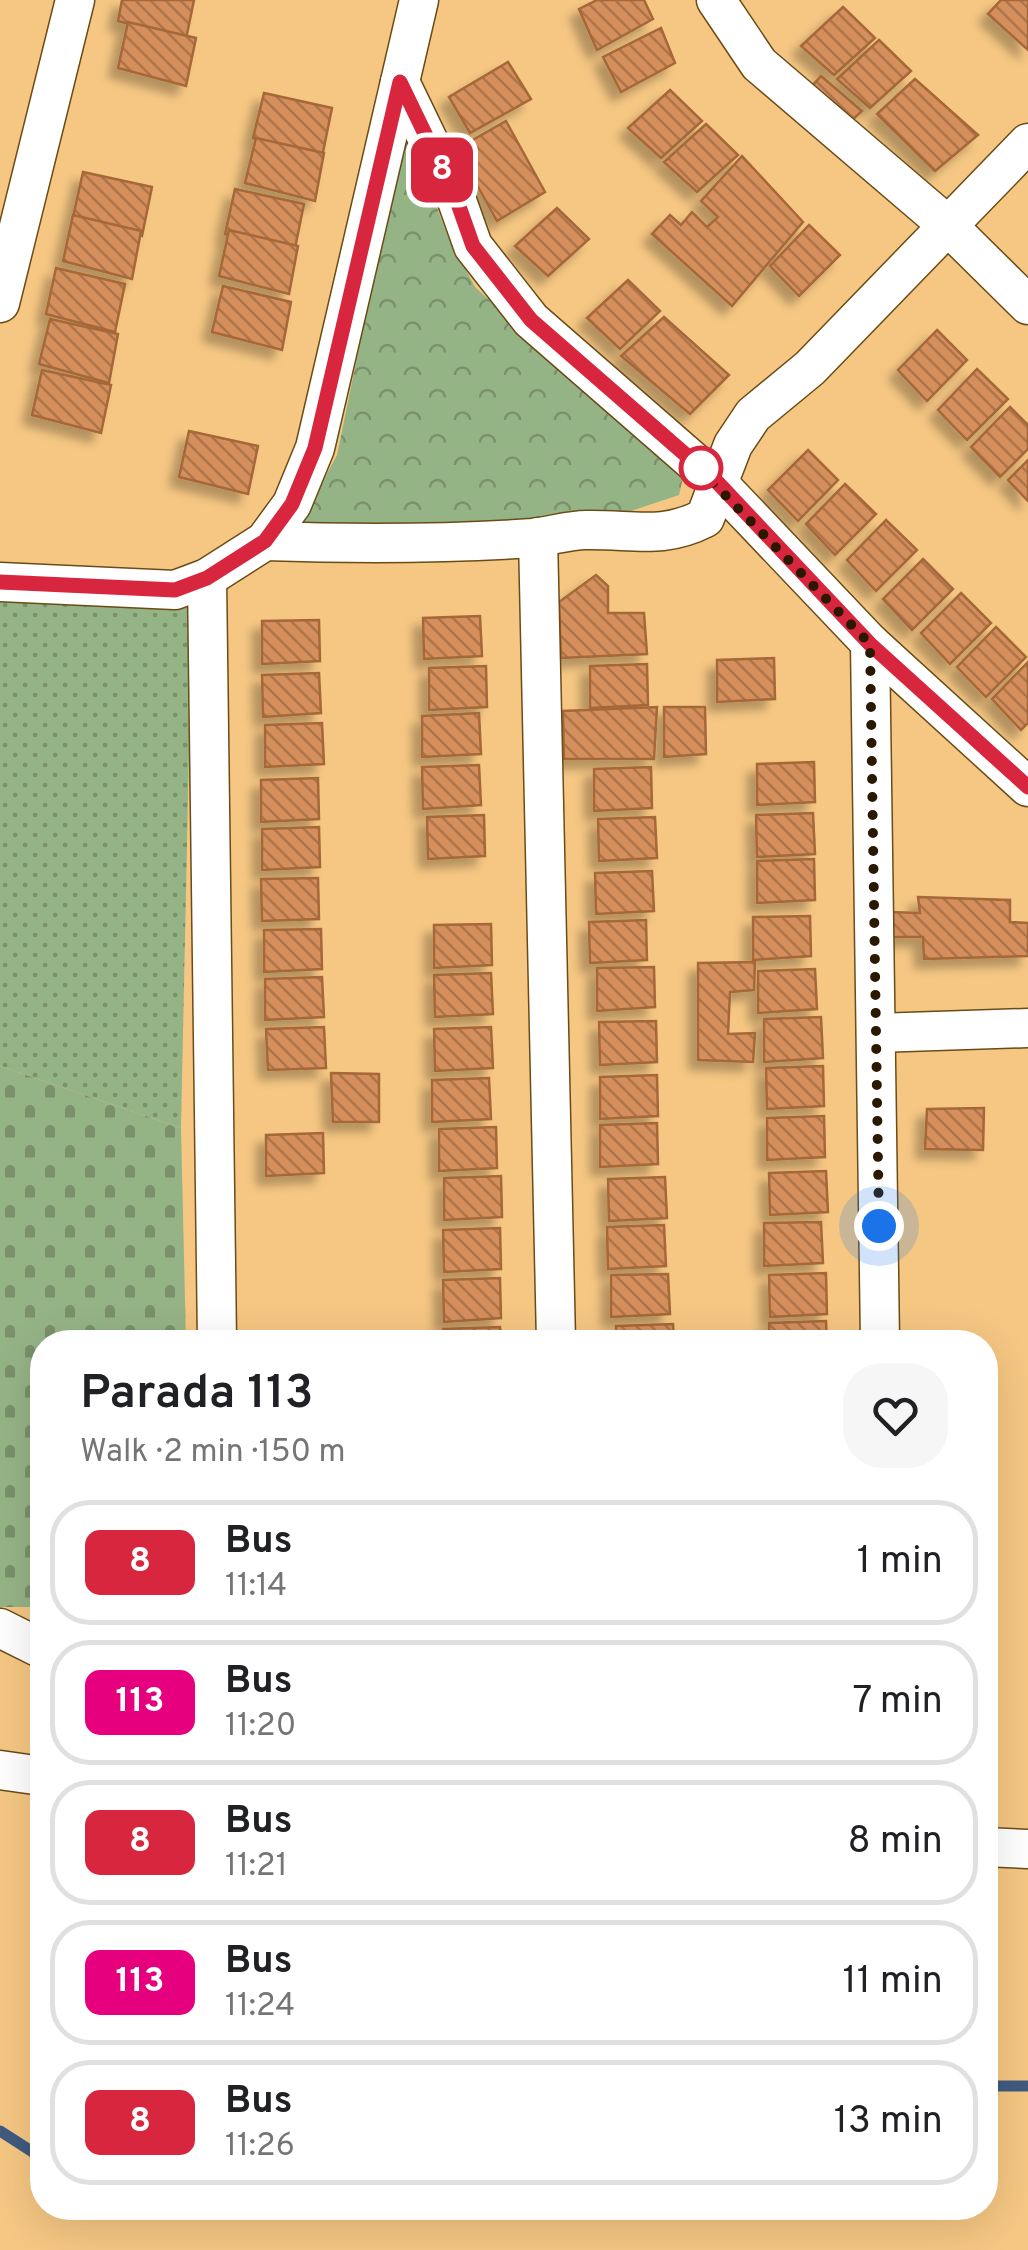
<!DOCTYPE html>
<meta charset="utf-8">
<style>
body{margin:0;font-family:Overpass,sans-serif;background:#f6f6f6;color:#202124;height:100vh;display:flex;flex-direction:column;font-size:38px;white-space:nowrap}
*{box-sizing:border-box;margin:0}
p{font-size:32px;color:#757577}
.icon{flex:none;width:55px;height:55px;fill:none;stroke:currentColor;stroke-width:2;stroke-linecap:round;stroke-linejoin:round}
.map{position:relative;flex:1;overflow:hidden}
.sheet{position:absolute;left:30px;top:1330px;width:968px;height:890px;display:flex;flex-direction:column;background:#fff;border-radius:40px;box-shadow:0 10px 40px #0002}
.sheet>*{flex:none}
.badge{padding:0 20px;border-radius:15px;font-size:35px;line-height:65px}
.you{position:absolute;width:50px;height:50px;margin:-25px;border:8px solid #fff;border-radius:50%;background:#1a73e8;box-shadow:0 0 0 15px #1a73e833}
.map>.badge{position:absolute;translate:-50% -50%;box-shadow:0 0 0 5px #fff}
.round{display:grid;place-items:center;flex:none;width:105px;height:105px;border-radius:40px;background:#f6f6f6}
.head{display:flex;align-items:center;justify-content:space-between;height:170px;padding:0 50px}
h1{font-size:48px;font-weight:600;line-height:75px}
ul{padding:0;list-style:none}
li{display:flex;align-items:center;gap:30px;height:125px;margin:0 20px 15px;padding:0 30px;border:5px solid #e0e0e0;border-radius:40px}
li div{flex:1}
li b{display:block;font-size:38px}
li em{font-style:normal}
li .badge{min-width:110px;font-weight:700;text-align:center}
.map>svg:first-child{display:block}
.grass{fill:url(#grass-dots)}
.cemetery{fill:url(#cemetery-stones)}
.park{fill:url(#park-crowns)}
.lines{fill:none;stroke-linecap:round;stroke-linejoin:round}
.stream{stroke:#405b7f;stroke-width:11}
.building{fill:url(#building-back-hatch);stroke:#a56739;stroke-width:2.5;filter:url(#shadow)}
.minor-casing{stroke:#6b4b16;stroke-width:41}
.minor{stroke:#fff;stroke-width:38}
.line-casing{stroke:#fff;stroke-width:22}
.line{stroke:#d7263d;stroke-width:15}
.walk{stroke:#2a1800;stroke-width:10;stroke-dasharray:0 18}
.stop-dot{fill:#fff;stroke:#d7263d;stroke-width:5}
</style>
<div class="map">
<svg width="1028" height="2250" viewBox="0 0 1028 2250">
<defs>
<pattern id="grass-dots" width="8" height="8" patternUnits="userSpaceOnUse" patternTransform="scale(2.5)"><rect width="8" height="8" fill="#95b486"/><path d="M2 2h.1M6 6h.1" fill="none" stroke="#7a916b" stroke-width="1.8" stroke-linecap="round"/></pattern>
<pattern id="cemetery-stones" width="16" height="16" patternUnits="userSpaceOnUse" patternTransform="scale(2.5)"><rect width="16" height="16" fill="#95b486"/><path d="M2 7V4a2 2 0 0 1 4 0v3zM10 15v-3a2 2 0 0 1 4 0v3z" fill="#7a916b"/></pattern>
<pattern id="park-crowns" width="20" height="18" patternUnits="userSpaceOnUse" patternTransform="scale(2.5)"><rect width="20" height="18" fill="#95b486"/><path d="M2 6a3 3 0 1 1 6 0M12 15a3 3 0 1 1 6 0" fill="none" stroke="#7a916b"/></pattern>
<pattern id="building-back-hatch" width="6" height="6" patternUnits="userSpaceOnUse" patternTransform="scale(2.5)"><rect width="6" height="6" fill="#d58f5d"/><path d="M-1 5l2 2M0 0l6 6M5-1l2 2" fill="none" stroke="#ad744a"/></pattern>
<filter id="shadow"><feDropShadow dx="-9" dy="9" stdDeviation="5" flood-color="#0004"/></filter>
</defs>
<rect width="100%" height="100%" fill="#f6c783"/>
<!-- grass -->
<polygon class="grass" points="0,598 192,608 181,1128 0,1066"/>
<!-- cemetery -->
<polygon class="cemetery" points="0,1066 181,1128 186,1342 42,1342 42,1607 0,1607"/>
<!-- park -->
<polygon class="park" points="405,124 449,239 475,287 683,478 679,495 625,513 403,528 301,522 337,455"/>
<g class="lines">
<!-- stream -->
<g class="stream">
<polyline points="985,2086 1028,2086"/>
<polyline points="0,2131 42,2158"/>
</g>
</g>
<!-- building -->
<g class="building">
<polygon points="122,0 194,0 186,39 118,21"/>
<polygon points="597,0 644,0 653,19 597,50 579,9"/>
<polygon points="1001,0 1028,0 1028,50 988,14"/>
<polygon points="843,7 875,38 834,75 801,46"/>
<polygon points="128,22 196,38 186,86 118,68"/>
<polygon points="661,28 675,63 621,92 603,57"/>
<polygon points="879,40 911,71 870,108 837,79"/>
<polygon points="508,62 531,99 470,133 449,97"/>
<polygon points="821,76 862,111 842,129 803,96"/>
<polygon points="915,79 978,135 935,171 877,114"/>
<polygon points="670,90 702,121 661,158 628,128"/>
<polygon points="264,93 332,108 322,157 253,138"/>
<polygon points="506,121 545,192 497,221 457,149"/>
<polygon points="706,124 738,155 697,192 664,162"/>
<polygon points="256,138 324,153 315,201 245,183"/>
<polygon points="742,156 803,222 732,306 652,234 670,215 681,225 692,212 707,227 718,217 701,201"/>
<polygon points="83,172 152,187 142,236 73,217"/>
<polygon points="235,189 304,204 294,253 225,234"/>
<polygon points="557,208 589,239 548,276 515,246"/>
<polygon points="73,215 141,231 132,279 63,261"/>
<polygon points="809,225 840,255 799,296 770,266"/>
<polygon points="229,230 298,246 289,294 219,276"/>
<polygon points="56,268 125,284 115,332 46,314"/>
<polygon points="628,280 660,311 620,349 587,318"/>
<polygon points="223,286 291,302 282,350 212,332"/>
<polygon points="664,317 729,375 690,414 621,356"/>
<polygon points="50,319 118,334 109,383 39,364"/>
<polygon points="937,330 967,360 927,401 898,370"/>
<polygon points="977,369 1008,399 967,440 938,410"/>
<polygon points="42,370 111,385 101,433 32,415"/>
<polygon points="1010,407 1028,425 1028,449 1000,477 971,447"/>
<polygon points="189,431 258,446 248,494 179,477"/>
<polygon points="808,450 838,480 798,521 768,490"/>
<polygon points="1028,460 1028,501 1008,480"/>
<polygon points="845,484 876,514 835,555 806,524"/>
<polygon points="886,520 917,550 876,591 847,560"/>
<polygon points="923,559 953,589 912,630 883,599"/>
<polygon points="596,575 608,586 608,613 644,613 647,654 561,658 559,602"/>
<polygon points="961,593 991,623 950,664 921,633"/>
<polygon points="480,616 482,656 424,659 423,618"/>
<polygon points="319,620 320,661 262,664 262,621"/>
<polygon points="996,627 1026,657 986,697 957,667"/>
<polygon points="774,658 775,699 717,702 717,660"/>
<polygon points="1028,662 1028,723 1021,730 992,699"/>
<polygon points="647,664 648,705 590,708 590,666"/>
<polygon points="486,666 487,707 429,710 429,668"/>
<polygon points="319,673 321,713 263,717 262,675"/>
<polygon points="657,707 654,759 564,759 563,711"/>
<polygon points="664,707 705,707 706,754 664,757"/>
<polygon points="479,713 481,754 422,757 422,716"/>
<polygon points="322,723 324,764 265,767 265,725"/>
<polygon points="814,762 815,802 757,805 757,764"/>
<polygon points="479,765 481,805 423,809 422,767"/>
<polygon points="651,767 652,808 594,811 594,769"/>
<polygon points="318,778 319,819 261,822 261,780"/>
<polygon points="813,813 815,854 757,857 756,815"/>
<polygon points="484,815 485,856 428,859 427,817"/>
<polygon points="655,817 657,858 599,861 598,819"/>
<polygon points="319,827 320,867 262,870 262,829"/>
<polygon points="814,859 815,900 757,903 757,861"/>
<polygon points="652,871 654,911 596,914 595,873"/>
<polygon points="318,878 319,919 262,921 261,879"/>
<polygon points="918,897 1010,900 1010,922 1028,923 1028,956 924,959 923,937 890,937 890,912 920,913"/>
<polygon points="810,916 811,956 753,960 753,917"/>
<polygon points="646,920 647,960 590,963 589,922"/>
<polygon points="491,924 492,965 434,968 434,925"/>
<polygon points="321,929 322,969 264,972 264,930"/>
<polygon points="755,962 754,990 730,992 728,1034 755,1033 753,1062 698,1060 698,963"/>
<polygon points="654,967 655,1007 597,1011 597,968"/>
<polygon points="815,969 817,1009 758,1013 758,971"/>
<polygon points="491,973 493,1014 435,1017 434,975"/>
<polygon points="322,977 324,1017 265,1020 265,979"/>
<polygon points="821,1017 823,1058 764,1062 764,1019"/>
<polygon points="656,1021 657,1062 600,1065 599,1022"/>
<polygon points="324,1027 326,1068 268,1070 266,1029"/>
<polygon points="491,1027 493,1068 435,1071 434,1029"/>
<polygon points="823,1066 824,1106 767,1109 766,1068"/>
<polygon points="331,1073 379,1074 379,1122 333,1122"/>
<polygon points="657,1075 658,1116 600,1119 600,1077"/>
<polygon points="489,1078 491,1119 432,1122 432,1080"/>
<polygon points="984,1108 983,1150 925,1149 927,1109"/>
<polygon points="824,1116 825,1157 767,1160 767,1118"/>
<polygon points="657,1123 658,1164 600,1167 600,1125"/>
<polygon points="496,1127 497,1168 439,1171 439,1129"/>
<polygon points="323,1133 324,1173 266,1176 266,1135"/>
<polygon points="826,1171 828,1212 770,1215 769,1173"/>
<polygon points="501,1176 502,1217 444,1220 444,1178"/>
<polygon points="665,1177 667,1218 609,1221 608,1179"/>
<polygon points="821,1222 823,1263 764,1266 764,1223"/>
<polygon points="664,1225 666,1266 608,1269 607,1227"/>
<polygon points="500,1228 501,1269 444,1272 443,1230"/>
<polygon points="826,1273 827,1314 770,1317 769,1275"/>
<polygon points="668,1274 670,1314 611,1317 611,1275"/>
<polygon points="500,1278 501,1318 444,1322 443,1280"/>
<polygon points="826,1321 827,1342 769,1342 769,1323"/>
<polygon points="673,1324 674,1342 616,1342 616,1326"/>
<polygon points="500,1327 501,1342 443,1342 443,1329"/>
<polygon points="336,1334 336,1342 279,1342 279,1336"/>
</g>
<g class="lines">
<!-- minor casing -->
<g class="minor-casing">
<g id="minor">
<polyline points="716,0 759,64 945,223 1028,305"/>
<polyline points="400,82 456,198 473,246 531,320 718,483 870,643 1028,787"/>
<polyline points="0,303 75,0"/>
<polyline points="538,537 556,1342"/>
<path d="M265,541C355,544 444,544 533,538C551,536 569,530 586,530C633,529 662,540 705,518L733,445L753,415L810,368L1028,143"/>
<polyline points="207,578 217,1342"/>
<polyline points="0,582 175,590 207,578 265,541 292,504 315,448 419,0"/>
<polyline points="870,643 880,1342"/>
<polyline points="876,1033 1028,1028"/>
<polyline points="0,1628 42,1649"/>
<polyline points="0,1770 42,1776"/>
<polyline points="985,1847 1028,1849"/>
</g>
</g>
<!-- minor -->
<use href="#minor" class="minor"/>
</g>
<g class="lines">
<!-- line casing -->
<g class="line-casing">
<polyline id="line" points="0,582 175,590 207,578 265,541 292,504 315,448 400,82 456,198 473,246 531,320 718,483 870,644 1028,787"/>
</g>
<!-- line -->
<use href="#line" class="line"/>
<!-- walk -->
<polyline class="walk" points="701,468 694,463 870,644 879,1226"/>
</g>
<!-- markers -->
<circle class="stop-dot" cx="701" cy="468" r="20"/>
</svg>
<div class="you" style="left:879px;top:1226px"></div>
<b class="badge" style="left:442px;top:170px;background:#d7263d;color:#fff">8</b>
<section class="sheet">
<div class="head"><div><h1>Parada 113</h1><p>Walk · 2 min · 150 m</p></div><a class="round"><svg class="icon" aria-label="heart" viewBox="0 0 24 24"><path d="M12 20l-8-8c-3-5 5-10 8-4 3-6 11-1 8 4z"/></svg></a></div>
<ul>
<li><span class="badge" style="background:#d7263d;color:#fff">8</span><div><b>Bus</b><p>11:14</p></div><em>1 min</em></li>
<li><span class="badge" style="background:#e6007e;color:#fff">113</span><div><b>Bus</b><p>11:20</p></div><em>7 min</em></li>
<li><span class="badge" style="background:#d7263d;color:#fff">8</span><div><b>Bus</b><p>11:21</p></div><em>8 min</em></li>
<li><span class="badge" style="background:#e6007e;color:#fff">113</span><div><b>Bus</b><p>11:24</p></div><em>11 min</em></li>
<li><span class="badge" style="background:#d7263d;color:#fff">8</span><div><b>Bus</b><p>11:26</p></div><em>13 min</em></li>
</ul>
</section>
</div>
